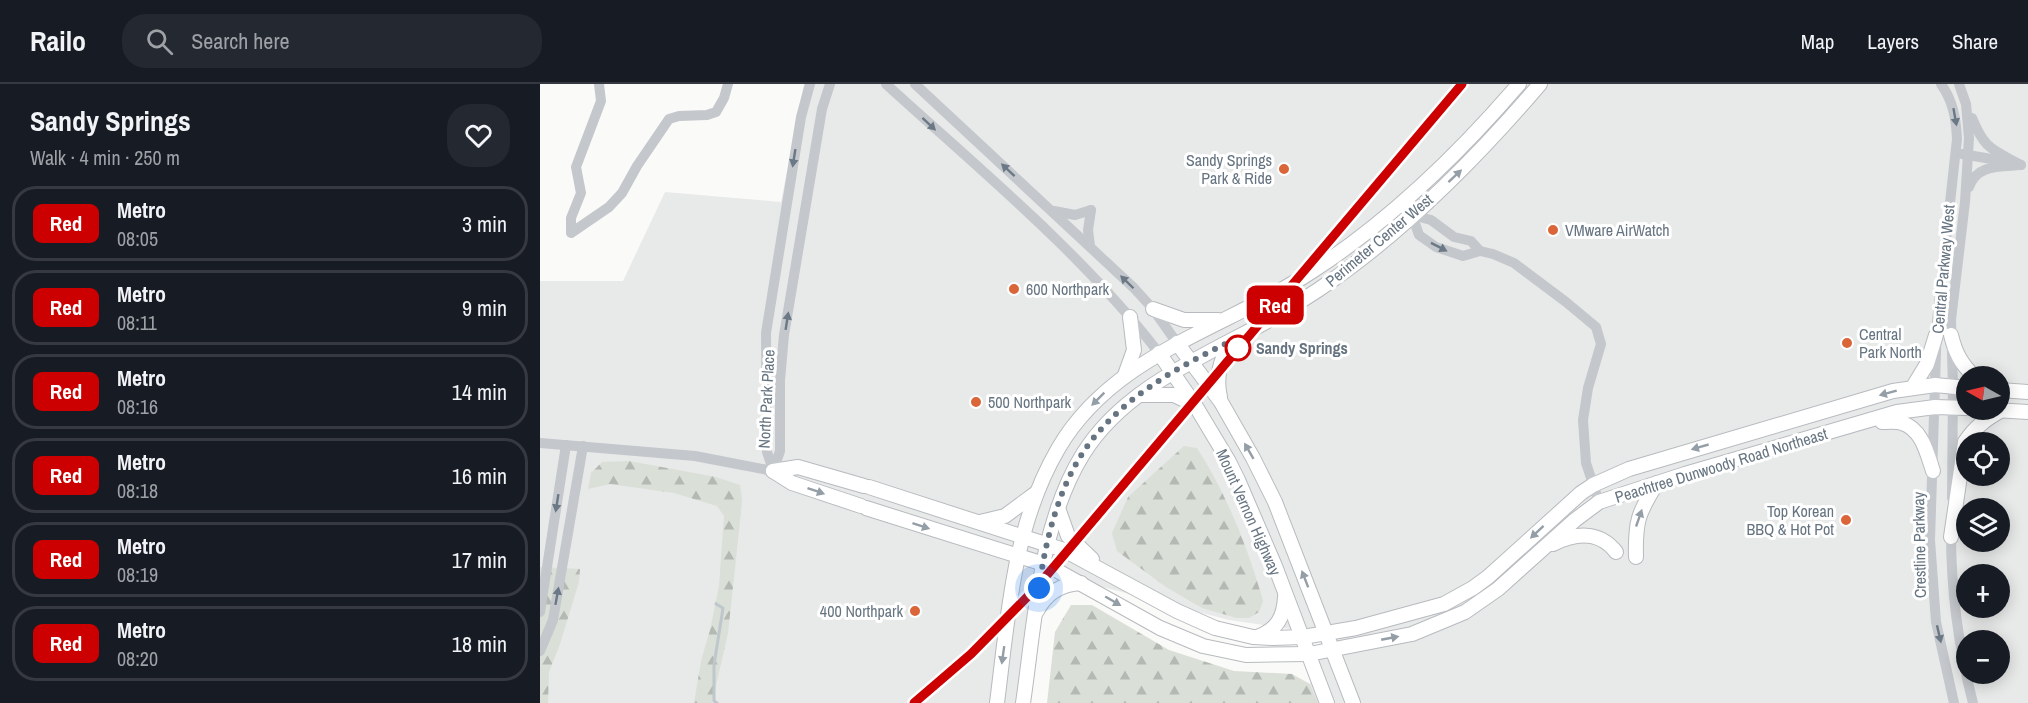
<!DOCTYPE html>
<meta charset="utf-8">
<style>
body{margin:0;font-family:"Archivo Narrow",sans-serif;background:#242831;color:#f1f3f6;height:100vh;display:flex;flex-direction:column;font-size:22px;white-space:nowrap}
*{box-sizing:border-box;margin:0}
p{font-size:20px;color:#9ea1a6}
.icon{flex:none;width:33px;height:33px;fill:none;stroke:currentColor;stroke-width:2;stroke-linecap:round;stroke-linejoin:round}
.map{position:relative;flex:1;overflow:hidden}
.panel{display:flex;flex-direction:column;background:#171b24;width:540px}
.panel>*{flex:none}
.badge{padding:0 12px;border-radius:9px;font-size:21px;line-height:39px}
.needle{width:39px;rotate:278deg}
.controls{position:absolute;left:1416px;top:282px;display:grid;gap:12px}
.controls a{display:grid;place-items:center;width:54px;height:54px;border-radius:50%;background:#171b24;box-shadow:0 3px 15px #0003;font-size:30px}
.you{position:absolute;width:30px;height:30px;margin:-15px;border:4px solid #fff;border-radius:50%;background:#1a73e8;box-shadow:0 0 0 9px #1a73e833}
.map>.badge{position:absolute;translate:-50% -50%;box-shadow:0 0 0 3px #fff}
.round{display:grid;place-items:center;flex:none;width:63px;height:63px;border-radius:24px;background:#242831}
.headline{display:flex;align-items:center;justify-content:space-between;height:102px;padding:0 30px}
h1{font-size:28px;font-weight:800;line-height:45px}
ul{padding:0;list-style:none}
li{display:flex;align-items:center;gap:18px;height:75px;margin:0 12px 9px;padding:0 18px;border:3px solid #363941;border-radius:24px}
li div{flex:1}
li b{display:block;font-size:22px}
li em{font-style:normal}
li .badge{min-width:66px;font-weight:700;text-align:center}
header{display:flex;align-items:center;gap:36px;box-sizing:border-box;height:84px;padding:0 30px;background:#171b24;border-bottom:2px solid #363941}
header strong{font-size:28px}
nav{display:flex;gap:33px;margin-inline-start:auto;font-size:21px}
.search{width:420px;height:54px;background:#242831;display:flex;align-items:center;gap:15px;box-sizing:border-box;padding:0 21px;border-radius:24px;color:#9ea1a6;font-size:22px}
main{display:flex;flex:1;min-height:0}
.map>svg:first-child{display:block}
.built{fill:#e8e9e9;fill-rule:evenodd}
.forest{fill:url(#forest-firs)}
.lines{fill:none;stroke-linecap:round;stroke-linejoin:round}
.stream{stroke:#bec7cc;stroke-width:3}
.major-casing{stroke:#b7bbbf;stroke-width:16}
.minor{stroke:#c4c7cb;stroke-width:10}
.major{stroke:#fff;stroke-width:14}
.rail{stroke:#a3a9af;stroke-width:3;stroke-dasharray:9 4.5;stroke-linecap:butt}
.oneway{fill:#6b7885}
.oneway2{fill:#949ea7}
.line-casing{stroke:#fff;stroke-width:14}
.line{stroke:#c00;stroke-width:9}
.walk{stroke:#667481;stroke-width:6;stroke-dasharray:0 10.8}
.poi-dot{fill:#d96539;stroke:#fff;stroke-width:2}
.stop-dot{fill:#fff;stroke:#c00;stroke-width:3}
.labels{text-anchor:middle;stroke-width:6;stroke-linejoin:round;paint-order:stroke}
.poi-label{font-size:16px;fill:#667481;stroke:#fff;text-anchor:start}
.street-label{font-size:16px;fill:#667481;stroke:#fff}
.stop-label{font-size:16px;font-weight:bold;fill:#667481;stroke:#fff;text-anchor:start}
</style>
<header>
<strong>Railo</strong>
<div class="search"><svg class="icon" aria-label="search" viewBox="0 0 24 24"><circle cx="10" cy="10" r="6"/><path d="M15 15l6 6"/></svg>Search here</div>
<nav><a>Map</a><a>Layers</a><a>Share</a></nav>
</header>
<main>
<section class="panel">
<div class="headline"><div><h1>Sandy Springs</h1><p>Walk · 4 min · 250 m</p></div><a class="round"><svg class="icon" aria-label="heart" viewBox="0 0 24 24"><path d="M12 20l-8-8c-3-5 5-10 8-4 3-6 11-1 8 4z"/></svg></a></div>
<ul>
<li><span class="badge" style="background:#c00;color:#fff">Red</span><div><b>Metro</b><p>08:05</p></div><em>3 min</em></li>
<li><span class="badge" style="background:#c00;color:#fff">Red</span><div><b>Metro</b><p>08:11</p></div><em>9 min</em></li>
<li><span class="badge" style="background:#c00;color:#fff">Red</span><div><b>Metro</b><p>08:16</p></div><em>14 min</em></li>
<li><span class="badge" style="background:#c00;color:#fff">Red</span><div><b>Metro</b><p>08:18</p></div><em>16 min</em></li>
<li><span class="badge" style="background:#c00;color:#fff">Red</span><div><b>Metro</b><p>08:19</p></div><em>17 min</em></li>
<li><span class="badge" style="background:#c00;color:#fff">Red</span><div><b>Metro</b><p>08:20</p></div><em>18 min</em></li>
</ul>
</section>
<div class="map">
<svg width="1488" height="619" viewBox="0 0 1488 619">
<defs>
<pattern id="forest-firs" width="22" height="20" patternUnits="userSpaceOnUse" patternTransform="scale(1.5)"><rect width="22" height="20" fill="#dadfd7"/><path d="M5 1l3.5 6h-7zM16 11l3.5 6h-7z" fill="#b5b9b4"/></pattern>
</defs>
<rect width="100%" height="100%" fill="#fafaf8"/>
<!-- built -->
<path class="built" d="M264,0H1488V619H778L770,600L785,550L689,536L494,485L476,619H0V197H83L125,108L241,118ZM1426,292H1460V326H1426ZM1426,358H1460V392H1426ZM1426,424H1460V458H1426ZM1426,490H1460V524H1426ZM1426,556H1460V590H1426Z"/>
<!-- forest -->
<g class="forest">
<path d="M644,362L657,364C687,411 708,464 723,517L719,528L709,534H697L662,524L626,503L577,467L572,449L588,413Z"/>
<polygon points="89,377 176,393 200,401 202,416 199,447 188,549 172,619 154,619 161,577 170,546 179,502 184,432 177,422 134,409 70,400 48,405 51,389 62,378"/>
<polygon points="0,483 40,485 39,498 20,560 9,588 8,619 0,619"/>
<polygon points="531,521 552,521 629,566 694,587 752,590 770,600 778,619 507,619 515,548"/>
</g>
<g class="lines">
<!-- stream -->
<polyline class="stream" points="176,520 183,524 174,581 174,617 177,619"/>
<!-- major casing -->
<g class="major-casing">
<g id="major">
<polyline points="613,225 644,236 678,236"/>
<path d="M1411,251C1415,268 1421,280 1434,292"/>
<polyline points="637,259 681,318 713,374 735,418 813,619"/>
<polyline points="619,269 655,321 688,376 698,396 735,482 787,619"/>
<polyline points="585,291 594,266 590,233"/>
<polyline points="1373,303 1387,280 1396,251"/>
<polyline points="1460,306 1488,308"/>
<polyline points="599,311 634,311 655,321"/>
<path d="M680,313C675,293 681,274 691,257"/>
<polyline points="1455,326 1488,328"/>
<path d="M1342,338C1348,338 1356,337 1362,339C1382,345 1387,369 1393,387"/>
<polyline points="233,387 252,399 321,422"/>
<polyline points="233,387 258,383 324,402"/>
<polyline points="329,403 524,466 637,527 675,544 713,553 733,554 763,553 816,544 904,520 933,504 948,493 1041,409 1053,401 1089,385 1353,307 1395,301 1426,304"/>
<polyline points="326,424 507,481 620,544 663,562 706,571 769,570 872,550 925,528 958,505 1035,436 1059,418 1145,390 1357,328 1395,323 1426,324"/>
<polyline points="518,424 528,452 552,475"/>
<polyline points="440,438 465,432 496,409"/>
<path d="M1411,453L1425,358C1435,343 1446,335 1462,326"/>
<path d="M1013,460C1035,449 1059,446 1076,468"/>
<path d="M1096,473C1095,438 1098,429 1117,399"/>
<path d="M497,527C506,509 522,500 541,499"/>
<path d="M717,553C737,546 744,533 745,513"/>
<path d="M457,619C468,533 473,442 518,365C573,270 685,245 771,188C850,137 918,71 979,0"/>
<path d="M483,619C495,538 499,441 543,370C577,315 637,285 692,256C722,241 751,224 778,206C862,150 935,76 1000,0"/>
</g>
</g>
<!-- minor -->
<g class="minor">
<polyline points="59,0 61,17 36,83 41,109 31,134 31,149 69,123 82,109 97,82 129,35 139,32 167,31 176,28 184,14 188,0"/>
<path d="M346,0C440,86 541,168 619,269"/>
<polyline points="375,0 594,204 613,225 637,259"/>
<path d="M1401,0C1413,17 1416,34 1417,55L1397,237L1390,456L1396,538L1414,619"/>
<path d="M1432,34C1445,66 1452,65 1481,81"/>
<polyline points="1422,70 1469,78"/>
<path d="M1429,103C1437,80 1460,83 1481,81"/>
<polyline points="861,120 872,131 891,136 914,153 931,157 940,167 953,170 974,179 1026,218 1056,243 1061,260 1048,304 1043,336 1046,379 1059,418"/>
<polyline points="514,127 535,131 551,126"/>
<polyline points="872,131 879,151 896,163 923,172 940,167"/>
<polyline points="550,162 548,146 551,126"/>
<polyline points="0,359 155,372 233,387"/>
<polyline points="233,386 227,368 226,249 261,33 270,0"/>
<polyline points="233,387 240,367 240,296 244,251 282,25 290,0"/>
<polyline points="1412,414 1413,302 1411,236 1425,118 1429,54 1426,20 1419,0"/>
<path d="M1411,448C1411,506 1418,562 1433,619"/>
<polyline points="0,528 26,361"/>
<polyline points="0,567 13,536 43,362"/>
</g>
<!-- major -->
<use href="#major" class="major"/>
<!-- rail -->
<polyline class="rail" points="374,619 396,601"/>
</g>
<!-- one-way arrows -->
<defs><path id="oneway-solid" d="M-6-.8H1V-3.2L6.5 0L1 3.2V.8H-6Z" transform="scale(1.5)"/></defs>
<g class="oneway">
<use href="#oneway-solid" transform="translate(1415 33) rotate(80)"/>
<use href="#oneway-solid" transform="translate(389 40) rotate(43)"/>
<use href="#oneway-solid" transform="translate(254 74) rotate(99)"/>
<use href="#oneway-solid" transform="translate(468 86) rotate(-137)"/>
<use href="#oneway-solid" transform="translate(899 163) rotate(27)"/>
<use href="#oneway-solid" transform="translate(587 198) rotate(-136)"/>
<use href="#oneway-solid" transform="translate(247 237) rotate(-81)"/>
<use href="#oneway-solid" transform="translate(17 419) rotate(99)"/>
<use href="#oneway-solid" transform="translate(17 512) rotate(-80)"/>
<use href="#oneway-solid" transform="translate(1399 550) rotate(77)"/>
</g>
<g class="oneway2">
<use href="#oneway-solid" transform="translate(915 92) rotate(-43)"/>
<use href="#oneway-solid" transform="translate(1348 309) rotate(165)"/>
<use href="#oneway-solid" transform="translate(558 315) rotate(135)"/>
<use href="#oneway-solid" transform="translate(1160 363) rotate(164)"/>
<use href="#oneway-solid" transform="translate(709 367) rotate(-120)"/>
<use href="#oneway-solid" transform="translate(276 407) rotate(19)"/>
<use href="#oneway-solid" transform="translate(1099 434) rotate(-71)"/>
<use href="#oneway-solid" transform="translate(381 442) rotate(18)"/>
<use href="#oneway-solid" transform="translate(997 448) rotate(137)"/>
<use href="#oneway-solid" transform="translate(765 495) rotate(-111)"/>
<use href="#oneway-solid" transform="translate(573 517) rotate(30)"/>
<use href="#oneway-solid" transform="translate(850 554) rotate(-11)"/>
<use href="#oneway-solid" transform="translate(463 571) rotate(98)"/>
</g>
<g class="lines">
<!-- line casing -->
<g class="line-casing">
<polyline id="line" points="374,619 431,570 496,504 922,0"/>
</g>
<!-- line -->
<use href="#line" class="line"/>
<!-- walk -->
<path class="walk" d="M499,504C506,452 521,392 556,351C592,308 642,281 691,257L698,264"/>
</g>
<!-- markers -->
<g class="poi-dot">
<circle cx="744" cy="85" r="6"/>
<circle cx="1013" cy="146" r="6"/>
<circle cx="474" cy="205" r="6"/>
<circle cx="1307" cy="259" r="6"/>
<circle cx="436" cy="318" r="6"/>
<circle cx="1306" cy="436" r="6"/>
<circle cx="375" cy="527" r="6"/>
</g>
<circle class="stop-dot" cx="698" cy="264" r="12"/>
<g class="labels">
<!-- poi labels -->
<g class="poi-label">
<text x="732" y="82" text-anchor="end">Sandy Springs<tspan x="732" dy="18">Park &amp; Ride</tspan></text>
<text x="1025" y="152">VMware AirWatch</text>
<text x="486" y="211">600 Northpark</text>
<text x="1319" y="256">Central<tspan x="1319" dy="18">Park North</tspan></text>
<text x="448" y="324">500 Northpark</text>
<text x="1294" y="433" text-anchor="end">Top Korean<tspan x="1294" dy="18">BBQ &amp; Hot Pot</tspan></text>
<text x="363" y="533" text-anchor="end">400 Northpark</text>
</g>
<!-- street labels -->
<g class="street-label">
<text transform="translate(839 156) rotate(-40)" y="6">Perimeter Center West</text>
<text transform="translate(1403 185) rotate(-85)" y="6">Central Parkway West</text>
<text transform="translate(226 315) rotate(-87)" y="6">North Park Place</text>
<text transform="translate(1181 381) rotate(-17)" y="6">Peachtree Dunwoody Road Northeast</text>
<text transform="translate(709 428) rotate(66)" y="6">Mount Vernon Highway</text>
<text transform="translate(1379 461) rotate(-91)" y="6">Crestline Parkway</text>
</g>
<!-- stop labels -->
<g class="stop-label">
<text x="716" y="270">Sandy Springs</text>
</g>
</g>
</svg>
<div class="controls">
<a><svg class="needle" viewBox="-14 -14 28 28"><path d="M0-13l5 13h-10z" fill="#e53935"/><path d="M0 13l5-13h-10z" fill="#9ea1a6"/></svg></a>
<a><svg class="icon" aria-label="locate" viewBox="0 0 24 24"><circle cx="12" cy="12" r="6"/><path d="M12 2v4M12 18v4M2 12h4M18 12h4"/></svg></a>
<a><svg class="icon" aria-label="layers" viewBox="0 0 24 24"><path d="M12 4l9 5-9 5-9-5zM3 14l9 5 9-5"/></svg></a>
<a>+</a>
<a>−</a>
</div>
<div class="you" style="left:499px;top:504px"></div>
<b class="badge" style="left:735px;top:221px;background:#c00;color:#fff">Red</b>
</div>
</main>
